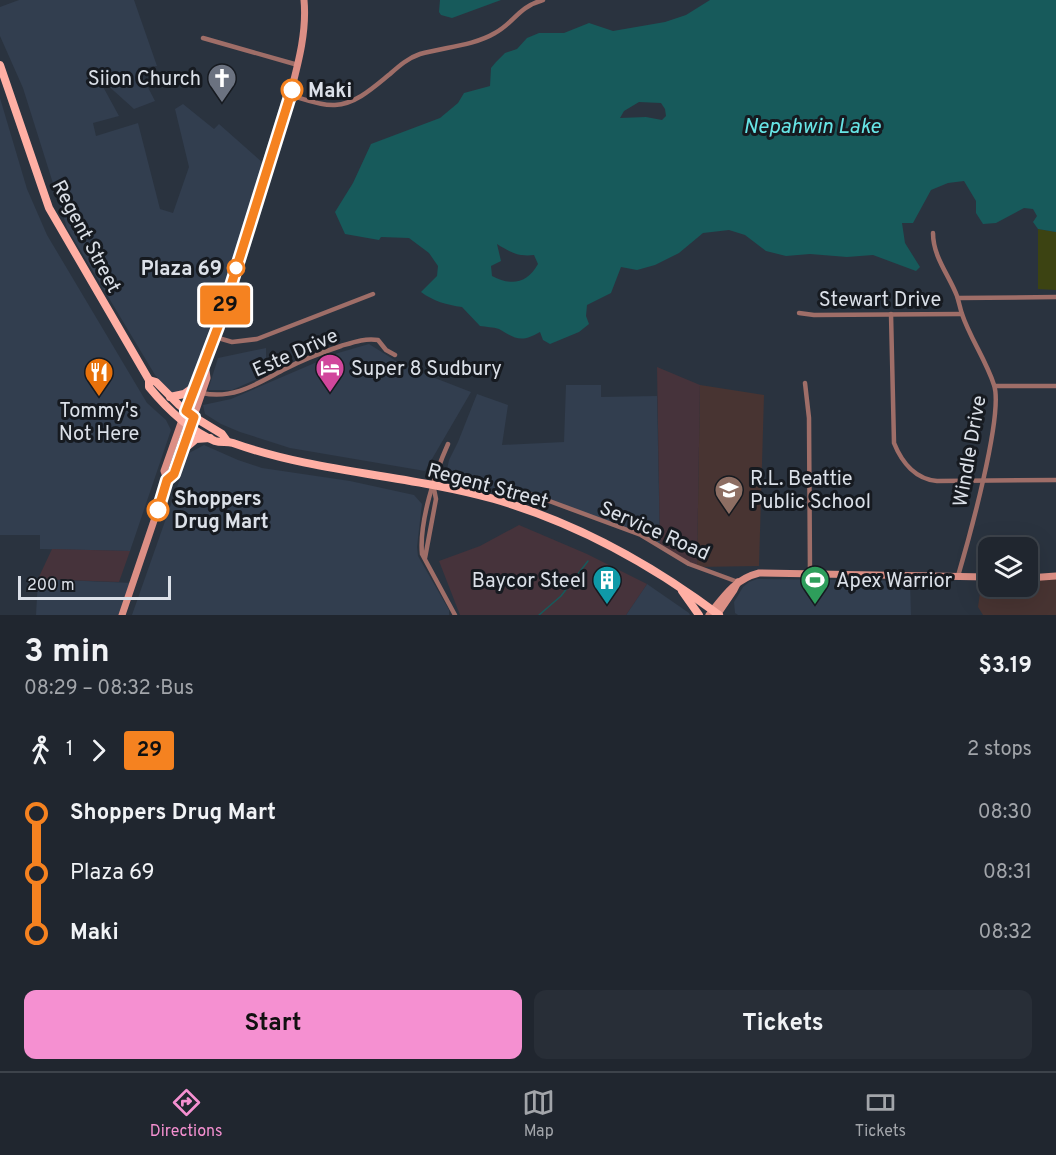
<!DOCTYPE html>
<meta charset="utf-8">
<style>
body{margin:0;font-family:Overpass,sans-serif;background:#282e37;color:#f1f3f6;height:100vh;display:flex;flex-direction:column;font-size:22px;white-space:nowrap}
*{box-sizing:border-box;margin:0}
p{font-size:20px;color:#a2a5aa}
.icon{flex:none;width:33px;height:33px;fill:none;stroke:currentColor;stroke-width:2;stroke-linecap:round;stroke-linejoin:round}
.map{position:relative;height:615px;overflow:hidden}
.drawer{display:flex;flex-direction:column;background:#20262f;flex:1}
.drawer>*{flex:none}
.badge{padding:0 12px;border-radius:4px;font-size:21px;line-height:39px}
.controls{position:absolute;left:978px;top:537px;display:grid;gap:12px}
.controls a{display:grid;place-items:center;width:60px;height:60px;border-radius:12px;background:#20262f;box-shadow:0 6px 24px #0002,0 0 0 2px #3d434b;font-size:30px}
.scale{position:absolute;left:18px;bottom:15px;width:153px;box-sizing:border-box;padding-left:6px;border:3px solid #dbe0e8;border-top:0;font-size:16px;line-height:21px;white-space:nowrap;color:#dbe0e8;-webkit-text-stroke:4px #161a20;paint-order:stroke}
.map>.badge{position:absolute;translate:-50% -50%;box-shadow:0 0 0 3px #fff}
.legs{display:flex;align-items:center;gap:9px;height:66px;padding:0 24px;font-size:20px}
.legs p{margin-inline-start:auto}
.head{display:flex;align-items:center;justify-content:space-between;height:102px;padding:0 24px}
h1{font-size:33px;font-weight:700;line-height:45px}
.primary-button{display:flex;gap:12px;margin-top:auto;padding:12px 24px}
.primary-button a{flex:1;height:69px;border-radius:12px;background:#f590d1;color:#111;font-size:24px;font-weight:700;line-height:69px;text-align:center}
.primary-button a+a{background:#282e37;color:#f1f3f6}
ul{padding:0 24px;list-style:none}
li{display:flex;align-items:center;gap:21px;height:60px;font-size:22px}
li i{display:grid;place-items:center;width:9px;height:100%;margin:0 8px;background:currentColor}
li i::after{content:'';width:15px;height:15px;margin:-8px;border:4px solid;border-radius:50%;background:#20262f}
li p{margin-inline-start:auto}
li:first-child i{background:linear-gradient(#0000 50%,currentColor 0)}
li:last-child i{background:linear-gradient(currentColor 50%,#0000 0)}
.tabs{display:flex;justify-content:space-around;align-items:center;height:84px;border-top:2px solid #3d434b;background:#20262f;font-size:16px;color:#a2a5aa}
.tabs a{display:grid;justify-items:center;gap:3px}
.tabs .on{color:#f590d1}
.map>svg:first-child{display:block}
.built{fill:#323e4f}
.industrial{fill:#46333b}
.education{fill:#483432}
.green{fill:#3c4312}
.water{fill:#175a5b;fill-rule:evenodd}
.lines{fill:none;stroke-linecap:round;stroke-linejoin:round}
.stream{stroke:#175a5b;stroke-width:1.5}
.street{stroke:#9f6e68;stroke-width:4.5}
.secondary{stroke:#dc8f85;stroke-width:7}
.primary{stroke:#ffafa4;stroke-width:8}
.line-1-casing{stroke:#fff;stroke-width:14}
.line-1{stroke:#f58220;stroke-width:9}
.stop-1-dot{fill:#fff;stroke:#f58220;stroke-width:3}
.labels{text-anchor:middle;stroke-width:6;stroke-linejoin:round;paint-order:stroke}
.poi-label{font-size:20px;fill:#dbe0e8;stroke:#161a20;text-anchor:start}
.stop-label{font-size:20px;font-weight:bold;fill:#dbe0e8;stroke:#161a20;text-anchor:start}
.street-label{font-size:20px;fill:#dbe0e8;stroke:#161a20}
.water-label{font-size:21px;font-style:italic;fill:#67e5e6;stroke:#161a20}
</style>
<div class="map">
<svg width="1056" height="615" viewBox="0 0 1056 615">
<rect width="100%" height="100%" fill="#2a333f"/>
<!-- built -->
<g class="built">
<polygon points="19,0 134,0 157,66 138,68 155,101 134,109 104,82 101,83 119,116 93,123 96,136 138,123 160,209 173,213 189,167 175,109 183,104 214,129 219,124 263,163 241,239 187,392 174,397 155,375 67,228 23,88 0,36 0,7"/>
<polygon points="0,98 27,189 47,235 147,403 166,420 171,430 130,551 40,549 40,535 0,535"/>
<polygon points="369,344 404,366 471,392 425,471 290,448 240,432 221,424 205,414 203,405 231,399 338,353"/>
<polygon points="266,348 266,375 232,390 208,390 218,358"/>
<polygon points="566,385 601,385 601,397 657,396 660,546 641,535 513,489 503,491 446,474 449,460 458,442 477,394 508,405 502,445 564,442"/>
<polygon points="204,445 238,460 262,468 350,481 414,495 422,504 417,547 418,556 449,610 449,615 132,615 189,453"/>
<polygon points="38,579 133,583 122,615 36,615"/>
<polygon points="757,579 910,581 911,615 738,615 735,613 734,602 743,587 749,582"/>
<polygon points="647,584 689,613 690,615 626,615"/>
</g>
<!-- industrial -->
<g class="industrial">
<polygon points="657,367 700,385 697,567 660,546"/>
<polygon points="519,525 587,554 647,584 626,615 460,615 439,561 480,546"/>
<polygon points="52,549 130,551 119,582 38,579"/>
</g>
<!-- education -->
<g class="education">
<polygon points="700,385 764,395 759,566 697,567"/>
<polygon points="1056,576 1056,615 983,615 978,607 980,593 988,583 988,586 1028,586 1028,578"/>
</g>
<!-- green -->
<polygon class="green" points="1038,229 1056,232 1056,290 1038,289"/>
<!-- water -->
<g class="water">
<polygon points="440,0 501,0 452,18 441,15 439,12"/>
<path d="M710,0H1056V232L1038,229L1033,222L1037,216L1033,209L1024,208L996,223L983,224L976,213V201L964,181L948,183L931,190L913,223H902L905,243L920,267L916,271L873,255L847,257L810,254L786,256L766,251L745,235L729,230L703,233L679,253L655,265L637,270L621,267L611,293L587,305L586,316L589,324L579,332L550,344L543,340L540,332C521,343 516,339 499,329C493,327 486,327 480,326L462,307C447,305 433,301 421,292L437,276L438,266L429,253L409,238L381,237L379,240L345,234L335,212L353,183L371,144L440,118L458,103L464,93L490,86L491,68L496,62L505,53L517,49L527,38L539,33H564L589,23L613,31L665,22L686,15ZM639,102L661,103L665,109L666,116L662,120L646,117L620,118L624,111ZM497,244C510,252 518,257 534,255L538,264C527,284 511,286 492,276L491,266L501,261Z"/>
</g>
<g class="lines">
<!-- stream -->
<polyline class="stream" points="539,615 561,596 588,561"/>
<!-- street -->
<g class="street">
<polyline points="203,38 298,65"/>
<path d="M290,95C304,99 321,106 335,105C356,104 374,87 390,74C399,66 408,58 420,54C444,47 473,46 495,33C514,23 518,7 543,0"/>
<path d="M933,233C933,257 949,275 957,296C959,302 960,308 962,314C970,338 986,360 994,385C1004,414 968,542 958,576"/>
<polyline points="958,298 1056,297"/>
<polyline points="799,313 814,315 962,314"/>
<path d="M891,314L894,443C902,463 916,479 937,481L1056,480"/>
<polyline points="215,337 232,342 257,339 373,294"/>
<polyline points="805,383 809,418 810,574"/>
<polyline points="995,386 1056,386"/>
<path d="M202,393C234,400 258,383 285,369C302,360 323,352 341,346C354,342 365,338 378,340L386,350L395,355"/>
<path d="M448,444C435,473 419,522 422,554L455,615"/>
<path d="M495,499C504,489 512,489 525,492L641,535L689,564L738,582"/>
<polyline points="425,558 436,499 434,489"/>
</g>
<!-- secondary -->
<g class="secondary">
<polyline points="167,480 174,474 207,378 205,363"/>
<polyline points="1028,578 1056,576"/>
<path d="M122,615L162,497L167,480L164,471L198,375L205,363L218,326L290,95C298,64 307,32 304,0"/>
<path d="M709,615C724,596 735,579 759,573L988,577"/>
<polyline points="717,615 734,590 738,582"/>
</g>
<!-- primary -->
<g class="primary">
<path d="M0,65L49,208L149,380V387C167,409 189,430 215,441C221,443 227,441 233,443C317,473 409,475 494,499C577,523 651,564 719,615"/>
<polyline points="149,380 156,382 179,405 194,417 222,434 227,441"/>
<polyline points="170,397 184,394 194,387"/>
<polyline points="183,450 196,439 210,438"/>
<polyline points="682,591 699,615"/>
</g>
</g>
<g class="lines">
<!-- line-1 casing -->
<g class="line-1-casing">
<polyline id="line-1" points="158,510 167,480 174,474 194,417 186,411 218,327 292,90"/>
</g>
<!-- line-1 -->
<use href="#line-1" class="line-1"/>
</g>
<!-- icons -->
<defs>
<g id="church-pin" transform="scale(1.5)"><path d="M0 17L-7.5 6A9.5 9.5 0 1 1 7.5 6Z" fill="#6b7280" stroke="#161a20"/><path d="M-1.2-6h2.4v3.5h3.3v2.4h-3.3V6h-2.4V-.1h-3.3v-2.4h3.3Z" fill="#fff"/></g>
<g id="hotel-pin" transform="scale(1.5)"><path d="M0 17L-7.5 6A9.5 9.5 0 1 1 7.5 6Z" fill="#d1479c" stroke="#161a20"/><path d="M-6-4.5h1.5V1H6V5H4.5V3h-9V5H-6ZM-4 0a1.8 1.8 0 1 1 3.6 0ZM.5 0V-2.5h3Q6-2.5 6 0Z" fill="#fff"/></g>
<g id="restaurant-pin" transform="scale(1.5)"><path d="M0 17L-7.5 6A9.5 9.5 0 1 1 7.5 6Z" fill="#e8710a" stroke="#161a20"/><path d="M-5-6h1v4h1v-4h1v4h1v-4h1v5L-1.5 .5V6h-2V.5L-5-1ZM5-6V6H3V1.5H1.5Q1.5-4 5-6Z" fill="#fff"/></g>
<g id="school-pin" transform="scale(1.5)"><path d="M0 17L-7.5 6A9.5 9.5 0 1 1 7.5 6Z" fill="#8d6e63" stroke="#161a20"/><path d="M0-5L7-2L0 1L-7-2ZM-4 1L0 2.5L4 1V4Q0 6-4 4Z" fill="#fff"/></g>
<g id="building-pin" transform="scale(1.5)"><path d="M0 17L-7.5 6A9.5 9.5 0 1 1 7.5 6Z" fill="#0f9aa8" stroke="#161a20"/><path d="M-4-6H4V6H1V3H-1V6H-4ZM-2.5-4.3h1.7v1.8h-1.7ZM.8-4.3h1.7v1.8H.8ZM-2.5-1h1.7V.8h-1.7ZM.8-1h1.7V.8H.8Z" fill="#fff"/></g>
<g id="stadium-pin" transform="scale(1.5)"><path d="M0 17L-7.5 6A9.5 9.5 0 1 1 7.5 6Z" fill="#2e9e5b" stroke="#161a20"/><path d="M0-5a6.5 5 0 1 0 0 10a6.5 5 0 1 0 0-10ZM-3.5-1.8h7v3.6h-7Z" fill="#fff"/></g>
</defs>
<g fill-rule="evenodd">
<use href="#church-pin" x="222" y="78"/>
<use href="#hotel-pin" x="330" y="368"/>
<use href="#restaurant-pin" x="99" y="372"/>
<use href="#school-pin" x="729" y="490"/>
<use href="#building-pin" x="607" y="580"/>
<use href="#stadium-pin" x="815" y="580"/>
</g>
<!-- markers -->
<g class="stop-1-dot">
<circle cx="292" cy="90" r="10"/>
<circle cx="236" cy="268" r="8"/>
<circle cx="158" cy="510" r="10"/>
</g>
<g class="labels">
<!-- poi labels -->
<g class="poi-label">
<text x="201" y="85" text-anchor="end">Siion Church</text>
<text x="351" y="375">Super 8 Sudbury</text>
<text x="99" y="417" text-anchor="middle">Tommy's<tspan x="99" dy="23">Not Here</tspan></text>
<text x="750" y="485">R.L. Beattie<tspan x="750" dy="23">Public School</tspan></text>
<text x="586" y="587" text-anchor="end">Baycor Steel</text>
<text x="836" y="587">Apex Warrior</text>
</g>
<!-- stop labels -->
<g class="stop-label">
<text x="308" y="97">Maki</text>
<text x="222" y="275" text-anchor="end">Plaza 69</text>
<text x="174" y="505">Shoppers<tspan x="174" dy="23">Drug Mart</tspan></text>
</g>
<!-- street labels -->
<g class="street-label">
<text transform="translate(87 236) rotate(62)" y="7">Regent Street</text>
<text x="880" y="306">Stewart Drive</text>
<text transform="translate(295 352) rotate(-24)" y="7">Este Drive</text>
<text transform="translate(969 451) rotate(-80)" y="7">Windle Drive</text>
<text transform="translate(488 485) rotate(15)" y="7">Regent Street</text>
<text transform="translate(655 530) rotate(24)" y="7">Service Road</text>
</g>
<!-- water labels -->
<g class="water-label">
<text x="812" y="133">Nepahwin Lake</text>
</g>
</g>
</svg>
<div class="controls">
<a><svg class="icon" aria-label="layers" viewBox="0 0 24 24"><path d="M12 4l9 5-9 5-9-5zM3 14l9 5 9-5"/></svg></a>
</div>
<div class="scale">200 m</div>
<b class="badge" style="left:225px;top:305px;background:#f58220;color:#111">29</b>
</div>
<section class="drawer">
<div class="head"><div><h1>3 min</h1><p>08:29 – 08:32 · Bus</p></div><b>$3.19</b></div>
<div class="legs"><svg class="icon" aria-label="walk" viewBox="0 0 24 24"><circle cx="13" cy="4" r="2"/><path d="M13 8l-2 6 4 7M11 14l-3 7M7 12l3-4h3l4 4"/></svg>1<svg class="icon" aria-label="forward" viewBox="0 0 24 24"><path d="M9 5l7 7-7 7"/></svg><b class="badge" style="background:#f58220;color:#111">29</b><p>2 stops</p></div>
<ul>
<li><i style="color:#f58220"></i><b>Shoppers Drug Mart</b><p>08:30</p></li>
<li><i style="color:#f58220"></i><span>Plaza 69</span><p>08:31</p></li>
<li><i style="color:#f58220"></i><b>Maki</b><p>08:32</p></li>
</ul>
<div class="primary-button"><a>Start</a><a>Tickets</a></div>
</section>
<nav class="tabs">
<a class="on"><svg class="icon" aria-label="directions" viewBox="0 0 24 24"><path d="M12 3l9 9-9 9-9-9zM9 14v-3h6M13 9l2 2-2 2"/></svg>Directions</a>
<a><svg class="icon" aria-label="map" viewBox="0 0 24 24"><path d="M3 6l6-2 6 2 6-2v14l-6 2-6-2-6 2zM9 4v14M15 6v14"/></svg>Map</a>
<a><svg class="icon" aria-label="tickets" viewBox="0 0 24 24"><path d="M3 7h18v10H3zM15 7v10"/></svg>Tickets</a>
</nav>
